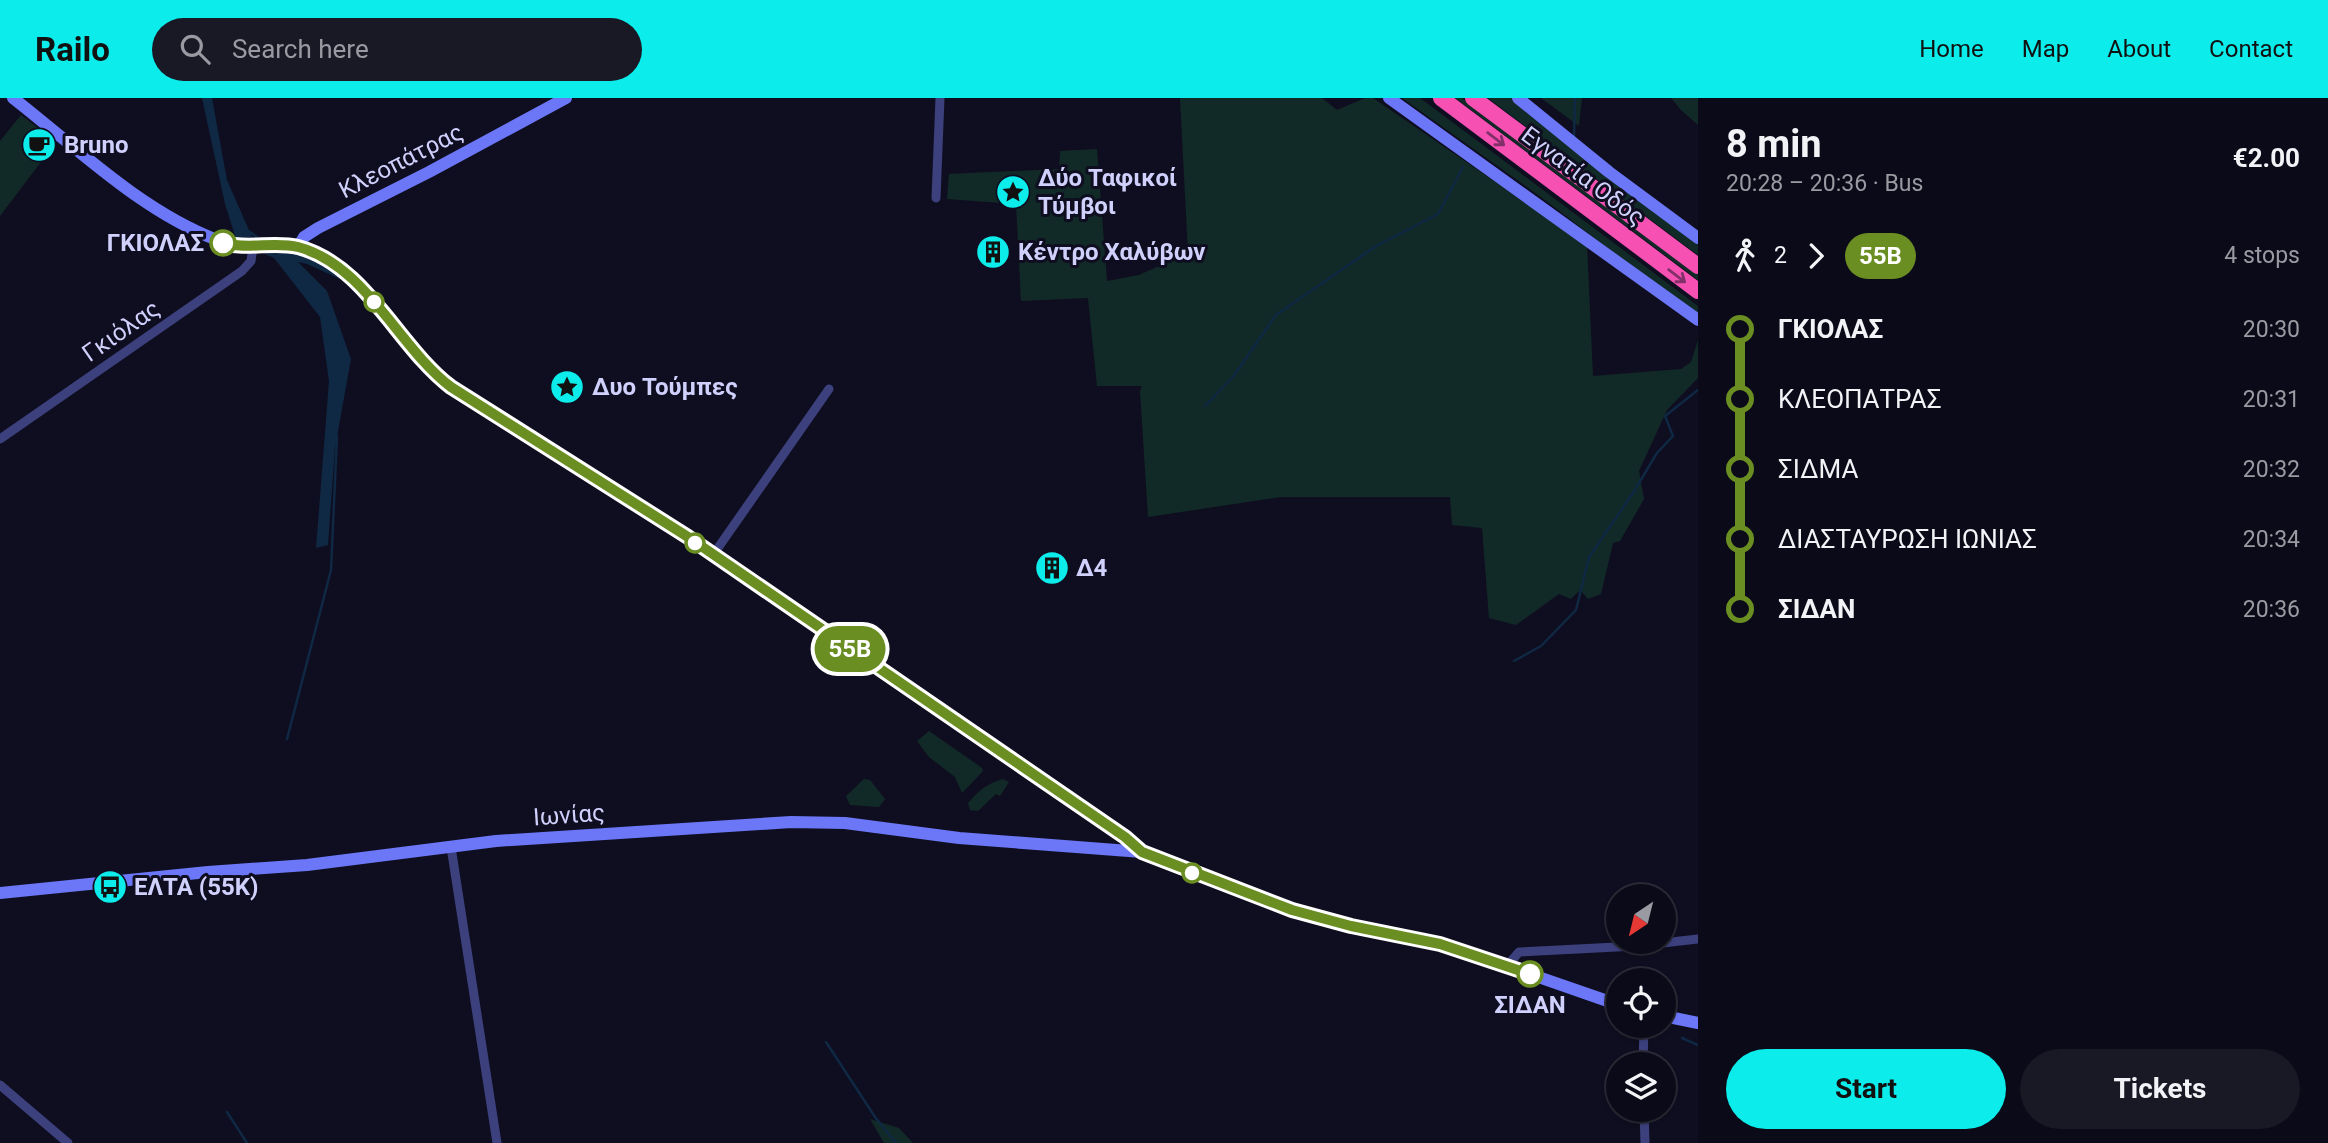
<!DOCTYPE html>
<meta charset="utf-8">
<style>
body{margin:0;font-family:Roboto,sans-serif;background:#191825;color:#f1f3f6;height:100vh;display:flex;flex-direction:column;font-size:26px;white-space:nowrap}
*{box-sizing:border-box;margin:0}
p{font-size:23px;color:#9a9aa2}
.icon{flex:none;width:38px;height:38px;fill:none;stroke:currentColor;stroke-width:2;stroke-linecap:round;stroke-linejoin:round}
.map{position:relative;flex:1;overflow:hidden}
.sheet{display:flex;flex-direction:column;background:#0b0a18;width:630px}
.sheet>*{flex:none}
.badge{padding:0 14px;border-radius:23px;font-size:24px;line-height:46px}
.needle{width:46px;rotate:215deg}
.tools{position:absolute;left:1606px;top:786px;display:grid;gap:14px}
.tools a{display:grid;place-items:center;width:70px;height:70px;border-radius:50%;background:#0b0a18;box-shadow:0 2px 5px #0004,0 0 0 2px #2b2b37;font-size:35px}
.map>.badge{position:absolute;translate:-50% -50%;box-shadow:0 0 0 4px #fff}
.legs{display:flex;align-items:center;gap:10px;height:77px;padding:0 28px;font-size:23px}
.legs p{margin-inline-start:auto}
.headline{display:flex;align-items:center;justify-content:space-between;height:119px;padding:0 28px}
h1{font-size:38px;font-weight:700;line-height:52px}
.action{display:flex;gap:14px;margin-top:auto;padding:14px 28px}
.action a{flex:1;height:80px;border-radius:42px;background:#0cedeb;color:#111;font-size:28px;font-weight:700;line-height:80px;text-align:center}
.action a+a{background:#191825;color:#f1f3f6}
ul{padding:0 28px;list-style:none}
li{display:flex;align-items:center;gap:24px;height:70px;font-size:26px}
li i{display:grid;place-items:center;width:10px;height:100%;margin:0 9px;background:currentColor}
li i::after{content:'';width:18px;height:18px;margin:-9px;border:5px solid;border-radius:50%;background:#0b0a18}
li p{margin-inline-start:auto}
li:first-child i{background:linear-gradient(#0000 50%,currentColor 0)}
li:last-child i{background:linear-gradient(currentColor 50%,#0000 0)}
header{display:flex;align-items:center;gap:42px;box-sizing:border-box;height:98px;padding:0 35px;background:#0cedeb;color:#111}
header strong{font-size:33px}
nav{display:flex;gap:38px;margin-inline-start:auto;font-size:24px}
.search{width:490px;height:63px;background:#191825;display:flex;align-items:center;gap:18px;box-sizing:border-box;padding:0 24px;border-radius:38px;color:#9a9aa2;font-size:26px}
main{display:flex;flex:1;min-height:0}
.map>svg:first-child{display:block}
.green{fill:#122a27}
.water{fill:#0f2843}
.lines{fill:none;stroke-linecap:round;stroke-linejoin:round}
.stream{stroke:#0f2843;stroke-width:2.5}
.street{stroke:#3c407d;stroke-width:9}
.secondary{stroke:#6c77f8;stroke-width:12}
.highway{stroke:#f651b2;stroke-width:16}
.oneway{stroke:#823069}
.line-1-casing{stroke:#fff;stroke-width:16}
.line-1{stroke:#6b8e23;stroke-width:10}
.stop-1-dot{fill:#fff;stroke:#6b8e23;stroke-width:3.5}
.labels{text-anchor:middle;stroke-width:6;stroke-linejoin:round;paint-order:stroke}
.poi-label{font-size:24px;font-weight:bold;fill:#d0d0fd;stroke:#0f0e20;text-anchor:start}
.street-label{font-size:24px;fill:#d0d0fd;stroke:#0f0e20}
.stop-label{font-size:24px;font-weight:bold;fill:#d0d0fd;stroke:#0f0e20;text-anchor:end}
</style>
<header>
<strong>Railo</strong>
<div class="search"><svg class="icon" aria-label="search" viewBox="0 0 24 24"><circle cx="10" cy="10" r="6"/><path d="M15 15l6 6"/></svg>Search here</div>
<nav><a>Home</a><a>Map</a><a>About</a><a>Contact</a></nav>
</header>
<main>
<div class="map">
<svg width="1698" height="1045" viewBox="0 0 1698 1045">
<rect width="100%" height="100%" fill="#0f0e20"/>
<!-- green -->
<g class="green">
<polygon points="1180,0 1322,0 1337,12 1365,0 1373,0 1587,147 1593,278 1681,271 1691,264 1698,242 1698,280 1667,312 1639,373 1644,401 1620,443 1613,445 1601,496 1588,501 1580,492 1571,501 1559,496 1516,527 1489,520 1482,430 1452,427 1450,399 1281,399 1148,419 1140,293 1142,288 1097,288 1088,200 1021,203 1016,106 947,101 949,76 1059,71 1060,53 1097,51 1107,183 1139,177 1188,155"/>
<polygon points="1402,0 1420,0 1698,208 1698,219 1541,99"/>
<polygon points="1455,0 1462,0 1698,177 1698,182"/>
<polygon points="1488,0 1513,0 1698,144 1698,157"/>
<polygon points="1541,0 1582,0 1579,28"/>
<polygon points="1671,0 1698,0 1698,27 1681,12"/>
<polygon points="21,17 56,44 0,118 0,43"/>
<polygon points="929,633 982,670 983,673 962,695 955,679 929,659 917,643"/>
<polygon points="864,681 870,682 885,701 879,709 850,707 846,698"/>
<path d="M1003,681L1009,684L1000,698L996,696L978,713L970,712L968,705C978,693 988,685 1003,681Z"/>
<polygon points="870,1021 899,1030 913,1045 884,1045"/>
</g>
<!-- water -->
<path class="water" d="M202,0H212L227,82L252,139L282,155C304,150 322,165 340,176V181L307,166L298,164L327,193L351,261L335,350L328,447L316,450L329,283L320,219L274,160L237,144L225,106Z"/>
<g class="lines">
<!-- stream -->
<g class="stream">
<polyline points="1574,38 1575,0"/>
<polyline points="247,132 264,144"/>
<polyline points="1205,308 1233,279 1276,217 1376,148 1438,116 1463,69"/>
<polyline points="1514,563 1541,548 1576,512 1589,459 1633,395 1657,355 1673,338 1665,318 1698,292"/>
<polyline points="287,641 331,472 337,338"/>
<polyline points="1682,940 1698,947"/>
<polyline points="826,944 875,1019 896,1045"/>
<polyline points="227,1014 247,1045"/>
</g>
<!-- street -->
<g class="street">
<polyline points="936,100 940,0"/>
<polyline points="0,341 242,173 251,163 253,149"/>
<polyline points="713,457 829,291"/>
<polyline points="451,749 497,1045"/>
<polyline points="1507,868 1519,854 1636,848 1698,841"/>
<polyline points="1643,966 1644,928"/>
<polyline points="0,987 68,1045"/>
<polyline points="1644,1012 1645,1045"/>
</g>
<!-- secondary -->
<g class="secondary">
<path d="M13,0C77,50 141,113 217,142C255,157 287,138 325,161C378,192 403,253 451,289L688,439L1125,739L1142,754L1292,812L1351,828L1452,849L1619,907"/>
<polyline points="1389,0 1698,222"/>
<polyline points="1518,0 1609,74 1698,140"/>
<polyline points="298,149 304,139 318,130 429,74 566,0"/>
<polyline points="0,795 208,774 307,767 496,743 791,724 845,725 959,740 1142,754"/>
<polyline points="1664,918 1698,925"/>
</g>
<!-- highway -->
<g class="highway">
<polyline points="1441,0 1698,193"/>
<polyline points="1473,0 1698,168"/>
</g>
</g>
<!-- one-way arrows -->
<defs><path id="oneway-shaft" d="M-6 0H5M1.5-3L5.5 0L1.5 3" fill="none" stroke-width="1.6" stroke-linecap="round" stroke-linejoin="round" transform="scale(1.75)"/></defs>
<g class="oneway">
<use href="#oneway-shaft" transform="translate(1496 41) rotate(37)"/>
<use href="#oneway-shaft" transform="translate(1677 178) rotate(37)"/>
</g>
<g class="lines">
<!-- line-1 casing -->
<g class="line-1-casing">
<path id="line-1" d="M223,145C248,152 274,143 298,149C366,167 398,249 451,289L688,439L1125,739L1142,754L1292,812L1351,828L1440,846L1530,876"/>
</g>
<!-- line-1 -->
<use href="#line-1" class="line-1"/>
</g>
<!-- icons -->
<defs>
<g id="cafe-disc" transform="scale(1.75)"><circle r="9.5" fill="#0cedeb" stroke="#0f0e20"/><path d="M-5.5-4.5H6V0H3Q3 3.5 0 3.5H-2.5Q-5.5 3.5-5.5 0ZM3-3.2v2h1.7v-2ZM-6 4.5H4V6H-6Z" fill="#111"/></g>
<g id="sight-disc" transform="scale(1.75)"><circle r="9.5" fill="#0cedeb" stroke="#0f0e20"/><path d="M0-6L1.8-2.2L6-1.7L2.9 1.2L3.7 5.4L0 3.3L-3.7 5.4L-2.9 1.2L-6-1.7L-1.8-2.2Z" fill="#111"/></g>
<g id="building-disc" transform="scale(1.75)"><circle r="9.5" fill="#0cedeb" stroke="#0f0e20"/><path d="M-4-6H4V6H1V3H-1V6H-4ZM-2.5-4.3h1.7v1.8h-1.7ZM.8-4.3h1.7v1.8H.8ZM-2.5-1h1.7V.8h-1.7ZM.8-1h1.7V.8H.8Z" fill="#111"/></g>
<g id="bus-disc" transform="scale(1.75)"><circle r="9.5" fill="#0cedeb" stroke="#0f0e20"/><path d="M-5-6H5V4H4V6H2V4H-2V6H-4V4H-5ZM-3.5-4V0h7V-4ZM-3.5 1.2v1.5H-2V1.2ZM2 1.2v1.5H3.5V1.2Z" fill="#111"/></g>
</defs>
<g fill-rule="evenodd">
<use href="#cafe-disc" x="39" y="47"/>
<use href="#sight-disc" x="1013" y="94"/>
<use href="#building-disc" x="993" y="154"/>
<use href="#sight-disc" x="567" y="289"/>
<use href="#building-disc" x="1052" y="470"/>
<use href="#bus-disc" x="110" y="789"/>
</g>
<!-- markers -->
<g class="stop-1-dot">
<circle cx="223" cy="145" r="12"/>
<circle cx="374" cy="204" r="9"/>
<circle cx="695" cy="445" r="9"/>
<circle cx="1192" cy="775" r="9"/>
<circle cx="1530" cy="876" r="12"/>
</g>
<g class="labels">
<!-- poi labels -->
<g class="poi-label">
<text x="64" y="55">Bruno</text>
<text x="1038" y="88">Δύο Ταφικοί<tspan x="1038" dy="28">Τύμβοι</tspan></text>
<text x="1018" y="162">Κέντρο Χαλύβων</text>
<text x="592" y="297">Δυο Τούμπες</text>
<text x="1076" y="478">Δ4</text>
<text x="134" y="797">ΕΛΤΑ (55Κ)</text>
</g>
<!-- street labels -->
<g class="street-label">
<text transform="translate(401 63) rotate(-27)" y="8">Κλεοπάτρας</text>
<text transform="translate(1583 78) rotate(37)" y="8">Εγνατία Οδός</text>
<text transform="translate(121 233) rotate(-35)" y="8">Γκιόλας</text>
<text transform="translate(569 717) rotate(-4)" y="8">Ιωνίας</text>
</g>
<!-- stop labels -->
<g class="stop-label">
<text x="204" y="153">ΓΚΙΟΛΑΣ</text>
<text x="1530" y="915" text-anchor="middle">ΣΙΔΑΝ</text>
</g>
</g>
</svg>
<div class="tools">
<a><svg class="needle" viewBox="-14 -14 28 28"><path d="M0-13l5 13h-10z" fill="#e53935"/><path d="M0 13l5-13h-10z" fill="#9a9aa2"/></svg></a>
<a><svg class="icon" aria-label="locate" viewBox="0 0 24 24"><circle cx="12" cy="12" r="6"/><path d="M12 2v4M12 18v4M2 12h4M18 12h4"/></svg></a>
<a><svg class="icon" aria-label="layers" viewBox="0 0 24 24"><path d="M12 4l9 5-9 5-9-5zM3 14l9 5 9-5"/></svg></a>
</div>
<b class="badge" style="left:850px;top:551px;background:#6b8e23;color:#fff">55Β</b>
</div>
<section class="sheet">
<div class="headline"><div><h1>8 min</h1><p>20:28 – 20:36 · Bus</p></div><b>€2.00</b></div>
<div class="legs"><svg class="icon" aria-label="walk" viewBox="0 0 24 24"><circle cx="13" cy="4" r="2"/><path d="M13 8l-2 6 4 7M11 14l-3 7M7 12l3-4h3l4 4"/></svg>2<svg class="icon" aria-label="forward" viewBox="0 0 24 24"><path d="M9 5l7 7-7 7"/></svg><b class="badge" style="background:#6b8e23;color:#fff">55Β</b><p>4 stops</p></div>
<ul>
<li><i style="color:#6b8e23"></i><b>ΓΚΙΟΛΑΣ</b><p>20:30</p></li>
<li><i style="color:#6b8e23"></i><span>ΚΛΕΟΠΑΤΡΑΣ</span><p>20:31</p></li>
<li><i style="color:#6b8e23"></i><span>ΣΙΔΜΑ</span><p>20:32</p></li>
<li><i style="color:#6b8e23"></i><span>ΔΙΑΣΤΑΥΡΩΣΗ ΙΩΝΙΑΣ</span><p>20:34</p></li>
<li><i style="color:#6b8e23"></i><b>ΣΙΔΑΝ</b><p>20:36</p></li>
</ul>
<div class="action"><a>Start</a><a>Tickets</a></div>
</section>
</main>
